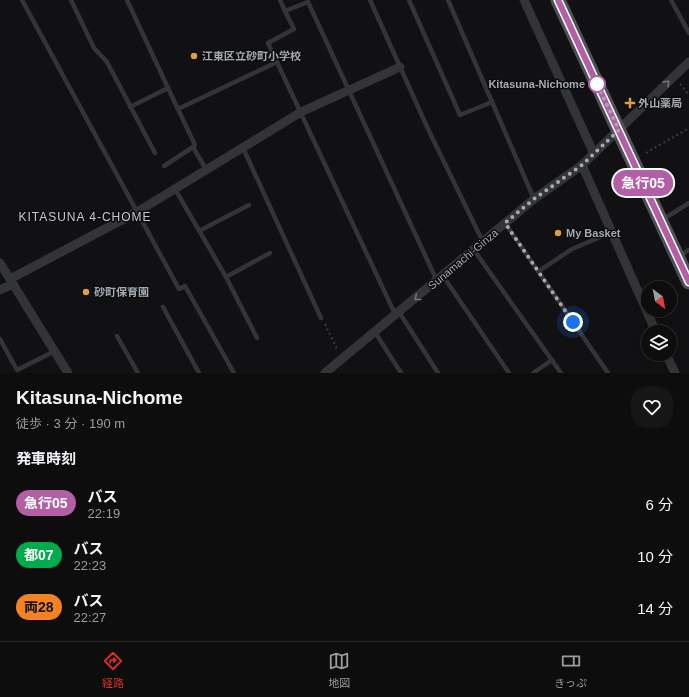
<!DOCTYPE html>
<html lang="ja">
<meta charset="utf-8">
<style>
body{margin:0;font-family:Arial,"Noto Sans JP",sans-serif;background:#161617;color:#f1f3f6;height:100vh;display:flex;flex-direction:column;font-size:15px;white-space:nowrap}
*{box-sizing:border-box;margin:0}
p{font-size:13px;color:#9a9c9e}
.icon{flex:none;width:22px;height:22px;fill:none;stroke:currentColor;stroke-width:2;stroke-linecap:round;stroke-linejoin:round}
.map{position:relative;height:373px;overflow:hidden}
.side{display:flex;flex-direction:column;background:#0d0d0e;flex:1}
.side>*{flex:none}
.badge{padding:0 8px;border-radius:13px;font-size:14px;line-height:26px}
.needle{width:26px;rotate:148deg}
.fabs{position:absolute;left:641px;top:281px;display:grid;gap:8px}
.fabs a{display:grid;place-items:center;width:36px;height:36px;border-radius:50%;background:#0d0d0e;box-shadow:0 2px 10px #0003,0 0 0 1px #2d2d2e;font-size:20px}
.you{position:absolute;width:20px;height:20px;margin:-10px;border:3px solid #fff;border-radius:50%;background:#1a73e8;box-shadow:0 0 0 6px #1a73e833}
.map>.badge{position:absolute;translate:-50% -50%;box-shadow:0 0 0 2px #fff}
h2{padding:0 16px;font-size:15px;line-height:36px}
.round{display:grid;place-items:center;flex:none;width:42px;height:42px;border-radius:16px;background:#161617}
.head{display:flex;align-items:center;justify-content:space-between;height:68px;padding:0 16px}
h1{font-size:19px;font-weight:700;line-height:30px}
ul{padding:0;list-style:none}
li{display:flex;align-items:center;gap:12px;height:52px;padding:0 16px}
li div{flex:1}
li b{display:block;font-size:15px}
li em{font-style:normal}
li .badge{min-width:44px;font-weight:700;text-align:center}
.dock{display:flex;justify-content:space-around;align-items:center;height:56px;border-top:1px solid #2d2d2e;background:#0d0d0e;font-size:11px;color:#9a9c9e}
.dock a{display:grid;justify-items:center;gap:2px}
.dock .active{color:#d93025}
.map>svg:first-child{display:block}
.lines{fill:none;stroke-linecap:round;stroke-linejoin:round}
.path{stroke:#393b3e;stroke-width:2;stroke-dasharray:2 3;stroke-linecap:butt}
.lane{stroke:#333437;stroke-width:4.5}
.street{stroke:#333437;stroke-width:9}
.primary{stroke:#4f5156;stroke-width:15}
.oneway{stroke:#71747a}
.line-casing{stroke:#fff;stroke-width:9}
.line{stroke:#b35fa6;stroke-width:6}
.walk{stroke:#a4a9b1;stroke-width:4;stroke-dasharray:0 7.2}
.poi-dot{fill:#db9e41;stroke:#0c0c0d;stroke-width:1.5}
.stop-dot{fill:#fff;stroke:#b35fa6;stroke-width:2}
.labels{text-anchor:middle;stroke-width:3;stroke-linejoin:round;paint-order:stroke}
.poi-label{font-size:11px;font-weight:bold;fill:#a4a9b1;stroke:#0c0c0d;text-anchor:start}
.stop-label{font-size:11px;font-weight:bold;fill:#a4a9b1;stroke:#0c0c0d;text-anchor:end}
.street-label{font-size:11px;fill:#a4a9b1;stroke:#0c0c0d}
.neighbourhood-label{font-size:12px;letter-spacing:1px;fill:#c5c8ce;stroke:#0c0c0d}
</style>
<div class="map">
<svg width="689" height="373" viewBox="0 0 689 373">
<rect width="100%" height="100%" fill="#111113"/>
<g class="lines">
<!-- path -->
<g class="path">
<polyline points="680,84 689,95"/>
<polyline points="646,153 689,128"/>
<polyline points="325,324 338,351"/>
</g>
<!-- lane -->
<g class="lane">
<polyline points="22,0 179,289 185,286 234,373"/>
<polyline points="71,0 94,48 107,62 155,153"/>
<polyline points="127,0 168,88"/>
<polyline points="280,0 285,11 308,2 437,281"/>
<polyline points="370,0 428,129 483,242"/>
<polyline points="409,0 460,115 492,102"/>
<polyline points="448,0 534,199"/>
<polyline points="671,0 689,33"/>
<polyline points="285,11 294,29 268,43 395,314"/>
<polyline points="130,107 168,88 195,145 193,147"/>
<polyline points="178,109 277,62"/>
<polyline points="243,148 321,318"/>
<polyline points="164,166 193,147 207,171"/>
<polyline points="175,189 226,277 257,338"/>
<polyline points="662,220 689,203"/>
<polyline points="505,223 608,373"/>
<polyline points="199,231 249,205"/>
<polyline points="474,250 561,373"/>
<polyline points="679,256 689,250"/>
<polyline points="539,271 572,249 612,232"/>
<polyline points="443,276 509,373"/>
<polyline points="226,277 270,253"/>
<polyline points="163,307 199,373"/>
<polyline points="399,312 438,373"/>
<polyline points="375,332 401,373"/>
<polyline points="117,336 138,373"/>
<polyline points="0,339 17,370 55,351"/>
<polyline points="533,373 552,360"/>
</g>
<!-- street -->
<g class="street">
<polyline points="524,0 594,154"/>
<polyline points="582,165 656,332"/>
<polyline points="0,263 68,373"/>
<polyline points="10,279 137,212 301,112 400,67"/>
<polyline points="0,290 13,284"/>
<polyline points="666,354 675,373"/>
<polyline points="325,373 534,199 582,165 689,62"/>
</g>
<!-- primary -->
<polyline class="primary" points="558,0 689,282"/>
</g>
<!-- one-way arrows -->
<defs><path id="oneway-chevron" d="M-2-3.5L2.5 0L-2 3.5" fill="none" stroke-width="1.6" stroke-linecap="round" stroke-linejoin="round"/></defs>
<g class="oneway">
<use href="#oneway-chevron" transform="translate(667 83) rotate(-44)"/>
<use href="#oneway-chevron" transform="translate(417 298) rotate(141)"/>
</g>
<g class="lines">
<!-- line casing -->
<g class="line-casing">
<polyline id="line" points="558,0 689,282"/>
</g>
<!-- line -->
<use href="#line" class="line"/>
<!-- walk -->
<polyline class="walk" points="573,322 505,223 534,199 582,165 619,130 597,84"/>
</g>
<!-- markers -->
<g class="poi-dot">
<circle cx="194" cy="56" r="4"/>
<path d="M628 97h4v4h4v4h-4v4h-4v-4h-4v-4h4z"/>
<circle cx="558" cy="233" r="4"/>
<circle cx="86" cy="292" r="4"/>
</g>
<circle class="stop-dot" cx="597" cy="84" r="8"/>
<g class="labels">
<!-- poi labels -->
<g class="poi-label">
<text x="202" y="60">江東区立砂町小学校</text>
<text x="638" y="107">外山薬局</text>
<text x="566" y="237">My Basket</text>
<text x="94" y="296">砂町保育園</text>
</g>
<!-- stop labels -->
<g class="stop-label">
<text x="585" y="88">Kitasuna-Nichome</text>
</g>
<!-- street labels -->
<g class="street-label">
<text transform="translate(463 259) rotate(-40)" y="4">Sunamachi-Ginza</text>
</g>
<!-- neighbourhood labels -->
<g class="neighbourhood-label">
<text x="85" y="221">KITASUNA 4-CHOME</text>
</g>
</g>
</svg>
<div class="fabs">
<a><svg class="needle" viewBox="-14 -14 28 28"><path d="M0-13l5 13h-10z" fill="#e53935"/><path d="M0 13l5-13h-10z" fill="#9a9c9e"/></svg></a>
<a><svg class="icon" aria-label="layers" viewBox="0 0 24 24"><path d="M12 4l9 5-9 5-9-5zM3 14l9 5 9-5"/></svg></a>
</div>
<div class="you" style="left:573px;top:322px"></div>
<b class="badge" style="left:643px;top:183px;background:#b35fa6;color:#fff">急行05</b>
</div>
<section class="side">
<div class="head"><div><h1>Kitasuna-Nichome</h1><p>徒歩 · 3 分 · 190 m</p></div><a class="round"><svg class="icon" aria-label="heart" viewBox="0 0 24 24"><path d="M12 20l-8-8c-3-5 5-10 8-4 3-6 11-1 8 4z"/></svg></a></div>
<h2>発車時刻</h2>
<ul>
<li><span class="badge" style="background:#b35fa6;color:#fff">急行05</span><div><b>バス</b><p>22:19</p></div><em>6 分</em></li>
<li><span class="badge" style="background:#00ab4d;color:#fff">都07</span><div><b>バス</b><p>22:23</p></div><em>10 分</em></li>
<li><span class="badge" style="background:#f58220;color:#111">両28</span><div><b>バス</b><p>22:27</p></div><em>14 分</em></li>
</ul>
</section>
<nav class="dock">
<a class="active"><svg class="icon" aria-label="directions" viewBox="0 0 24 24"><path d="M12 3l9 9-9 9-9-9zM9 14v-3h6M13 9l2 2-2 2"/></svg>経路</a>
<a><svg class="icon" aria-label="map" viewBox="0 0 24 24"><path d="M3 6l6-2 6 2 6-2v14l-6 2-6-2-6 2zM9 4v14M15 6v14"/></svg>地図</a>
<a><svg class="icon" aria-label="tickets" viewBox="0 0 24 24"><path d="M3 7h18v10H3zM15 7v10"/></svg>きっぷ</a>
</nav>
